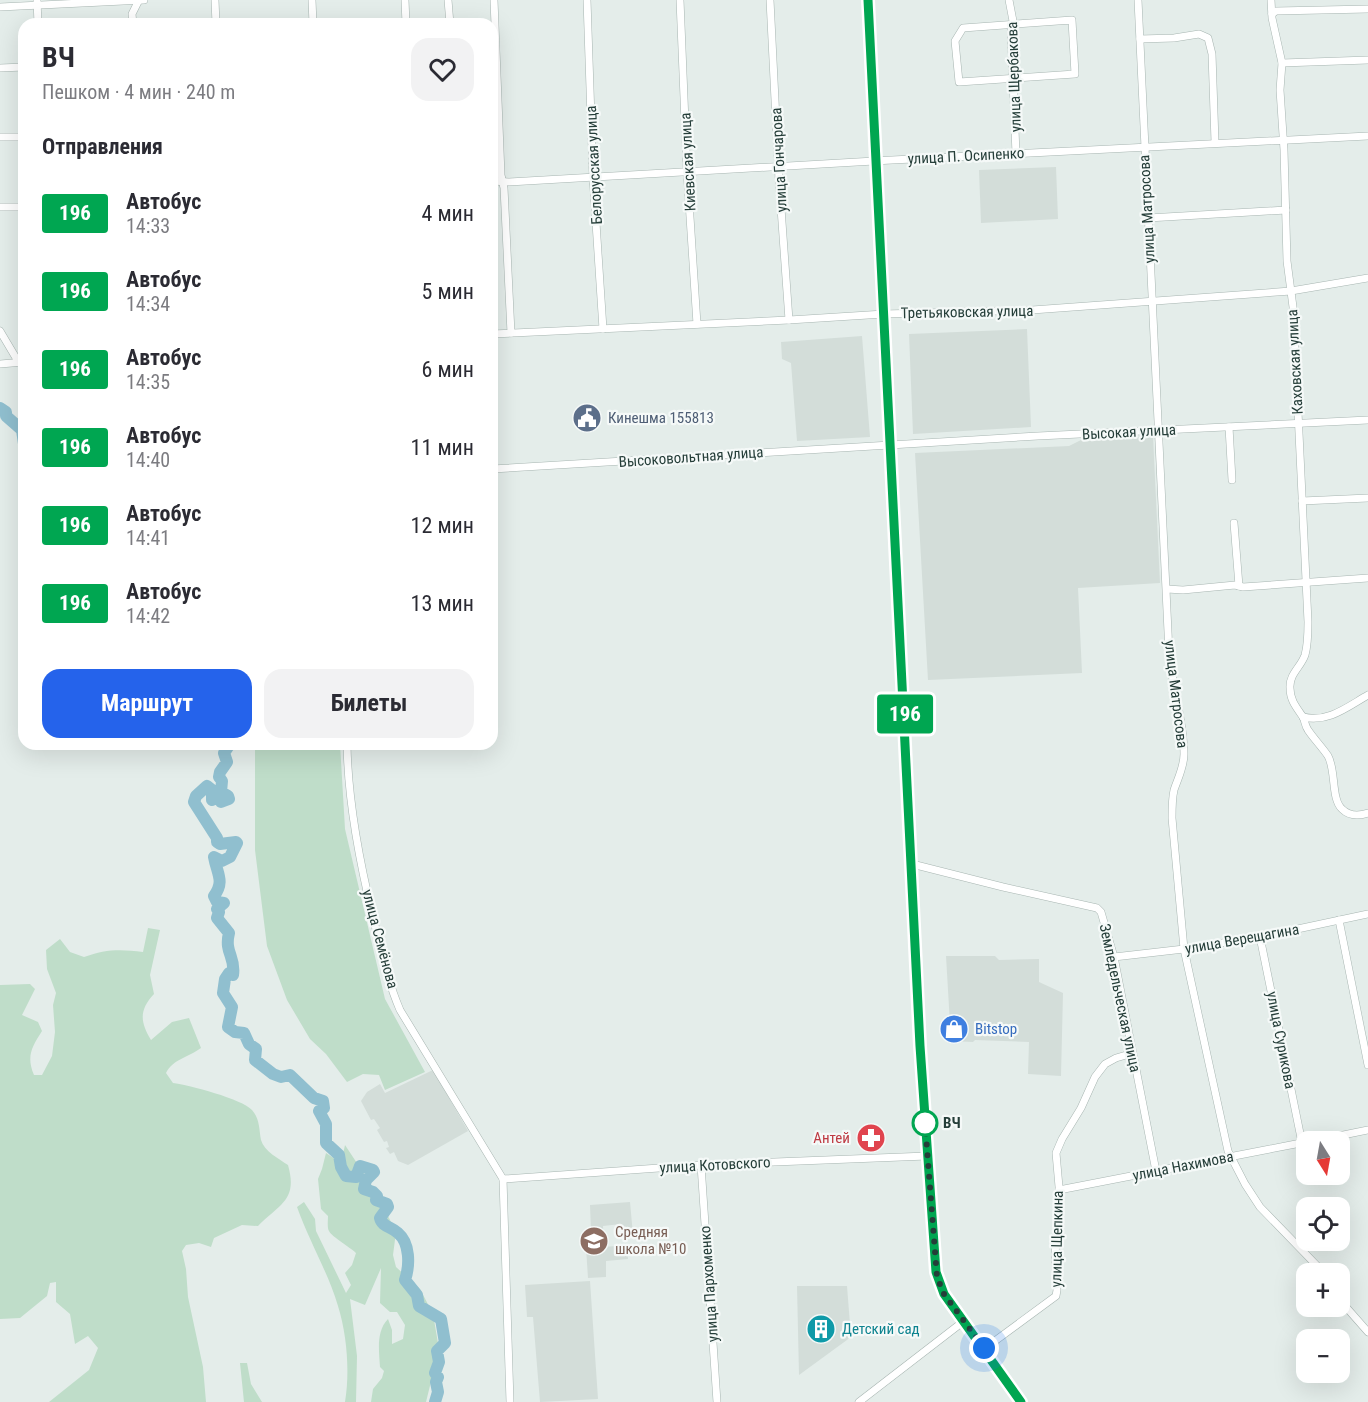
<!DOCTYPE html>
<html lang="ru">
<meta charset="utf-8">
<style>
body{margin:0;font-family:"Roboto Condensed",sans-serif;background:#f2f2f3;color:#2b2b33;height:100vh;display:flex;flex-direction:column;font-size:22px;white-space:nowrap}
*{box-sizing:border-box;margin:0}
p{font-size:20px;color:#7c7c81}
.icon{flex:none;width:33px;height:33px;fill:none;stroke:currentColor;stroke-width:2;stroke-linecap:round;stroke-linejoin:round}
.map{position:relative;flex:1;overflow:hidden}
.side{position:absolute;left:18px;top:18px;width:480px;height:732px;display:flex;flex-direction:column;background:#fff;border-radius:18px;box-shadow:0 6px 24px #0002}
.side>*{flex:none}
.badge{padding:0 12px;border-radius:4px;font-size:21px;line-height:39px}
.needle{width:39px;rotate:169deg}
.controls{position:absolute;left:1296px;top:1131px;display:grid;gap:12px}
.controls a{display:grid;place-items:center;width:54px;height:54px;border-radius:12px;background:#fff;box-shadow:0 6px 24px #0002;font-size:30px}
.you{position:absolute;width:30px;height:30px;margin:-15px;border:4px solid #fff;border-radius:50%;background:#1a73e8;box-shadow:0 0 0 9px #1a73e833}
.map>.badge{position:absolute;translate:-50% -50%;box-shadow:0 0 0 3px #fff}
h2{padding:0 24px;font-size:22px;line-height:54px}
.round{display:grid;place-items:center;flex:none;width:63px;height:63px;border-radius:18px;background:#f2f2f3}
.summary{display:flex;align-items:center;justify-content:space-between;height:102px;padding:0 24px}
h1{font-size:28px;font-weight:700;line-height:45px}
.primary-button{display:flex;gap:12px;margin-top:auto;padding:12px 24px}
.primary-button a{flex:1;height:69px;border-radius:18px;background:#2563eb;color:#fff;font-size:24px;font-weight:700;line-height:69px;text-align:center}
.primary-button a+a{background:#f2f2f3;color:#2b2b33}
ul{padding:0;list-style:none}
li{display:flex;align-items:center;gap:18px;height:78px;padding:0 24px}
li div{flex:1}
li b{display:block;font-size:22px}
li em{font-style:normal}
li .badge{min-width:66px;font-weight:700;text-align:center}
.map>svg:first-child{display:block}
.built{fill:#d3ddd9}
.green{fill:#bfddc9}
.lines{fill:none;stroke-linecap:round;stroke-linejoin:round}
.river{stroke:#90bfcf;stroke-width:12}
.minor-casing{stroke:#a7b5b1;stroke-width:8}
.minor{stroke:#fff;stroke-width:7}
.line-casing{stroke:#fff;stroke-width:14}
.line{stroke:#00a651;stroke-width:9}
.walk{stroke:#253e39;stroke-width:6;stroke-dasharray:0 10.8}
.stop-dot{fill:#fff;stroke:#00a651;stroke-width:3}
.labels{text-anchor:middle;stroke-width:4.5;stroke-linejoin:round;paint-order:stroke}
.street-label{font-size:15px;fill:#253e39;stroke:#f5f9f8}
.service-label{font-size:15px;fill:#4e5e75;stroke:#f5f9f8;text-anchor:start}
.shop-label{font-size:15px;fill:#366cbe;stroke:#f5f9f8;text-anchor:start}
.stop-label{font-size:15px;font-weight:bold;fill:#253e39;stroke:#f5f9f8;text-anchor:start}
.health-label{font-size:15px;fill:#be3a42;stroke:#f5f9f8;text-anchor:end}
.education-label{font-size:15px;fill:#785e54;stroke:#f5f9f8;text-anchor:start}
.culture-label{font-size:15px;fill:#0d838f;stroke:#f5f9f8;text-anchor:start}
</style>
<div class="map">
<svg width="1368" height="1402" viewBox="0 0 1368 1402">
<rect width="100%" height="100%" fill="#e4edea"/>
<!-- built -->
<g class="built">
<polygon points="1056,167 1058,219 981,223 979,170"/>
<polygon points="1027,329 1031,427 913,434 909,334"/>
<polygon points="862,336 870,437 797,441 791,363 782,359 781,342"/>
<polygon points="1153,436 1160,583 1078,588 1082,673 928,680 915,453 1069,446 1081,440"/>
<polygon points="946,956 995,956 999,960 1039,959 1039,982 1063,993 1061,1076 1028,1074 1029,1042 975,1040 973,1042 951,1041"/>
<polygon points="433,1070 468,1131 408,1165 398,1161 394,1152 390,1154 386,1148 389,1147 387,1141 384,1142 377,1130 380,1128 374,1119 371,1120 361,1101 367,1092 380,1084 385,1093"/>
<polygon points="630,1202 633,1235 622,1237 621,1224 603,1226 604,1247 627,1245 628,1259 606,1261 606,1277 588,1278 585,1232 591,1231 590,1205"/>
<polygon points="590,1281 598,1399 540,1402 533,1317 527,1317 525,1285"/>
<polygon points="797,1286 847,1286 851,1337 799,1375"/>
</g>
<!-- green -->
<g class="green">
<polygon points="259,744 340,744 345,829 385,999 425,1072 385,1090 379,1075 363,1074 347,1082 326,1054 310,1039 287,1000 267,946 255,850 255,745"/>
<path d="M148,928L160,930L150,975L154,994C139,1010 140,1022 151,1040L172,1022L189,1018L201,1048C189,1057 173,1059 166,1073L173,1083C189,1085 242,1099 252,1110C260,1119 259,1130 261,1140C264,1151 279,1159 288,1165C298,1200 280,1204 258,1226L242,1225L214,1238L211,1247L199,1243L186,1245L182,1251L186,1269L188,1297L203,1367L206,1402H49L89,1370L98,1348L88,1336L75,1344L70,1314L56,1302V1282L50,1283L47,1296L20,1318L0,1319V985L30,984L35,989L22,1015L38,1022L42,1031C32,1047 26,1056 34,1075H42L52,1056L55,1032L53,1005L56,993L47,969L46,950L60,939L70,952L84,957C105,949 121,949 143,952Z"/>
<path d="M345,1145L376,1192L396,1232L393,1255L396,1267L420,1289L433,1314L439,1349L426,1402H371L373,1389L382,1378L384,1371L380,1367C379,1351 376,1331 388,1319L392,1330V1344L403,1339L405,1325L397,1312H390L380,1303L381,1268L365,1305L350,1299L357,1356L356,1402H345C350,1372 347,1335 338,1306C328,1272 309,1241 297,1207L304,1202L315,1219L316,1231L346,1293L351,1285L345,1273L352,1265L356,1253C350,1247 332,1237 329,1231C327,1228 328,1220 328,1216L321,1209L318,1179L322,1169L326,1153L341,1163Z"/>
<polygon points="240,1363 247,1363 251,1384 262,1402 244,1402"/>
</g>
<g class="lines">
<!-- river -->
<g class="river">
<polyline points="0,408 6,412 6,416 22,430 24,444"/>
<path d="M230,744L224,753L227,762L220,772L219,777L222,781L221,792L228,796L229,799L221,802L218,796L212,800V790L207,786L196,796L194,802L217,838V842L220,844L236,842L237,843L230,857L222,861L214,857C217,874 225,881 214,896L217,902L224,903L217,909L219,912L217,918L229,933C224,953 236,957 233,975L229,973L225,979L223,993L232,1007L228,1027L235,1032L244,1033L249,1044L256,1049L255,1060L273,1074L281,1077L290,1075L314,1098L323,1101L324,1108L319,1111L326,1124V1143L339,1155L341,1167L346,1176L356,1177L360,1166L373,1170L374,1172L366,1180L364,1189L373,1192L377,1196L376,1200L387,1204L388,1207L380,1218C382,1227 391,1226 398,1233C410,1243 410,1265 405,1280L417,1295L419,1306L441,1319L445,1343L437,1351L439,1362L435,1373L438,1377L436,1382L438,1392L435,1402"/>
</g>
<!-- minor casing -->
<g class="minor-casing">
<g id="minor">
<polyline points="37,0 38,24"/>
<polyline points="215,0 216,24"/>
<polyline points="312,0 313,24"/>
<polyline points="405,0 406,24"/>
<polyline points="448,0 450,24"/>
<polyline points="494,0 501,175 504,188 511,333"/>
<polyline points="587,0 593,177 603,329"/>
<polyline points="680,0 687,171 697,324"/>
<polyline points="770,0 779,180 789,320"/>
<polyline points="868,0 920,1046 936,1272 944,1294 1022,1402"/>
<polyline points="1009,0 1013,21 1011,31 1016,154"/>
<path d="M1138,0L1169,653C1172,687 1184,720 1184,754C1184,767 1178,778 1174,790C1172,799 1172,808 1172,818L1184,949L1228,1151L1245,1184L1260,1207L1325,1274"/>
<path d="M1271,0L1272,18L1282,63L1280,90L1284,150L1287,261L1293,307L1308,622C1308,633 1308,644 1305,655C1301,667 1289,674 1290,688C1290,700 1296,707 1303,717C1305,721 1305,726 1308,730C1314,739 1322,747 1328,756C1336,770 1331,799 1342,809C1349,816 1359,816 1368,813"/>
<polyline points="0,7 144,0"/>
<polyline points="1272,14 1276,11 1368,9"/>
<polygon points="1072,20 1075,74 959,82 955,41 963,28"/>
<polyline points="133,24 132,14 139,0"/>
<polyline points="453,24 468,23"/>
<polyline points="1140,39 1174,38 1199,34 1208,38 1212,54 1215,142"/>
<polyline points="1282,63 1368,60"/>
<polyline points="0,68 24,67"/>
<polyline points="0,137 24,137"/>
<path d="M492,181L509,182C795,164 1082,150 1368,136"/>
<polyline points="0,207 24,207"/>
<polyline points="1148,218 1286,210"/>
<polyline points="0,331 19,363"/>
<polyline points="492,334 789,320 884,314 1032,310 1291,291 1368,278"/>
<polyline points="0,364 24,362"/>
<polyline points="1229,427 1232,480"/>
<polyline points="492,469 1038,436 1368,420"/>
<polyline points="1302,501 1368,498"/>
<polyline points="1234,523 1239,586"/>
<polyline points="1167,589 1183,590 1235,585 1243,587 1368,578"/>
<path d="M1303,717C1328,723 1347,707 1368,695"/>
<path d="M347,744C348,803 359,860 373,917C381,949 387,980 400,1010L503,1179L510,1402"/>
<polyline points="912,864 1003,887 1097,908 1101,912 1114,957 1156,1171"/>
<polyline points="1339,920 1368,1065"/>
<polyline points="1260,937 1302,1143"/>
<polyline points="1114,957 1184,949 1260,937 1368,914"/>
<polyline points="1309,1142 1368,1130"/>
<polyline points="701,1165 717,1402"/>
<polyline points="503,1179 701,1165 927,1156"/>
<polyline points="1059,1190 1306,1142"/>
<polyline points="1340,1292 1346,1307 1368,1332"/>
<polyline points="984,1349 1056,1296 1057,1290 1055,1254 1060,1198 1056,1153 1062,1139 1081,1108 1095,1077 1105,1064 1116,1058 1133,1053"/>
<polyline points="859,1402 964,1321"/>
</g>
</g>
<!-- minor -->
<use href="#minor" class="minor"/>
</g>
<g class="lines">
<!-- line casing -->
<g class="line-casing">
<polyline id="line" points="868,0 920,1046 936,1272 944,1294 1021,1402"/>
</g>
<!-- line -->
<use href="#line" class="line"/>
<!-- walk -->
<polyline class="walk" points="925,1123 937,1277 944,1294 984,1348"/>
</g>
<!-- icons -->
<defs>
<g id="civic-disc" transform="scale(1.5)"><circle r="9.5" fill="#5c6f8a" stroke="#f5f9f8"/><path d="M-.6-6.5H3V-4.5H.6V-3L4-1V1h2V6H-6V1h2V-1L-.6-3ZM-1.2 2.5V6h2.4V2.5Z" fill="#fff"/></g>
<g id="shop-disc" transform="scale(1.5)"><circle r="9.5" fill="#3f7fe0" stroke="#f5f9f8"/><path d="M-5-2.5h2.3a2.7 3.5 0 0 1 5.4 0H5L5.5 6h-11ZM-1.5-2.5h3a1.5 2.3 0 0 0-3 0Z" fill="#fff"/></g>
<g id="pharmacy-disc" transform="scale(1.5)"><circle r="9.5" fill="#e0444e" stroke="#f5f9f8"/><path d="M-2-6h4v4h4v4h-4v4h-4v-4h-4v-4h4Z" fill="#fff"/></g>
<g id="school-disc" transform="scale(1.5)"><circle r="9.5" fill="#8d6e63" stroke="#f5f9f8"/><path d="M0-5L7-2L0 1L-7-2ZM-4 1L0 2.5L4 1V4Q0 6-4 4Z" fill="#fff"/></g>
<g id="building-disc" transform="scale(1.5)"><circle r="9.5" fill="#0f9aa8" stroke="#f5f9f8"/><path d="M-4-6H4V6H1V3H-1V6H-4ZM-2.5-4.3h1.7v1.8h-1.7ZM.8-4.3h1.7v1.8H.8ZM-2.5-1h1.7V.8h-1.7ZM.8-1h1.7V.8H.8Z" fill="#fff"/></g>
</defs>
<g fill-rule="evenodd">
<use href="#civic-disc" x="587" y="418"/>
<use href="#shop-disc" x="954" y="1029"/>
<use href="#pharmacy-disc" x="871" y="1138"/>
<use href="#school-disc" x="594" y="1241"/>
<use href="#building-disc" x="821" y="1329"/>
</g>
<!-- markers -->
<circle class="stop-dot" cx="925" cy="1123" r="12"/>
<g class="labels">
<!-- street labels -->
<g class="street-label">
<text transform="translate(1014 77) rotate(-92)" y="5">улица Щербакова</text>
<text transform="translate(966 156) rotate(-3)" y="5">улица П. Осипенко</text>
<text transform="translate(779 160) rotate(-93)" y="5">улица Гончарова</text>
<text transform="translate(688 162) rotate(-93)" y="5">Киевская улица</text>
<text transform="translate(594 165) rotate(-93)" y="5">Белорусская улица</text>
<text transform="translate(1147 209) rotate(-93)" y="5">улица Матросова</text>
<text transform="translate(967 312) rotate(-1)" y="5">Третьяковская улица</text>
<text transform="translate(1295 362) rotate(-93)" y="5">Каховская улица</text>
<text transform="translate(1129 432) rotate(-3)" y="5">Высокая улица</text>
<text transform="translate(691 457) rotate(-4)" y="5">Высоковольтная улица</text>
<text transform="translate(1176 694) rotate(83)" y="5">улица Матросова</text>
<text transform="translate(380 939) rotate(75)" y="5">улица Семёнова</text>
<text transform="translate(1242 939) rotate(-10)" y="5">улица Верещагина</text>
<text transform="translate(1120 998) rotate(78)" y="5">Земледельческая улица</text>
<text transform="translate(1281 1040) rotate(79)" y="5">улица Сурикова</text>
<text transform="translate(715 1165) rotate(-3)" y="5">улица Котовского</text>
<text transform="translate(1183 1166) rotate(-11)" y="5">улица Нахимова</text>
<text transform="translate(1057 1239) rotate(-89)" y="5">улица Щепкина</text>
<text transform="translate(709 1284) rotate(-94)" y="5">улица Пархоменко</text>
</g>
<!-- service labels -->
<g class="service-label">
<text x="608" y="423">Кинешма 155813</text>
</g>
<!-- shop labels -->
<g class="shop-label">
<text x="975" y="1034">Bitstop</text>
</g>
<!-- stop labels -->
<g class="stop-label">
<text x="943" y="1128">ВЧ</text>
</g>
<!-- health labels -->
<g class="health-label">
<text x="850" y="1143">Антей</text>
</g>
<!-- education labels -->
<g class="education-label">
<text x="615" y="1237">Средняя<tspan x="615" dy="17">школа №10</tspan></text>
</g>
<!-- culture labels -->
<g class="culture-label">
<text x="842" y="1334">Детский сад</text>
</g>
</g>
</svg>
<div class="controls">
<a><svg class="needle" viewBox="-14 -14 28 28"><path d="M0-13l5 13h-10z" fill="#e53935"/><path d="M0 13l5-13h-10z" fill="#7c7c81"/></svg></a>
<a><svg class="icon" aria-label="locate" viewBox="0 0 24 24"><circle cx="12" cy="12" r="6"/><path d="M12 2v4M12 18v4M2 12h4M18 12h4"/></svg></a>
<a>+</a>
<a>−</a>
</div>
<div class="you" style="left:984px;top:1348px"></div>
<b class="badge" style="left:905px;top:714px;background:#00a651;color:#fff">196</b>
<section class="side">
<div class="summary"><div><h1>ВЧ</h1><p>Пешком · 4 мин · 240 m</p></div><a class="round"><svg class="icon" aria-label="heart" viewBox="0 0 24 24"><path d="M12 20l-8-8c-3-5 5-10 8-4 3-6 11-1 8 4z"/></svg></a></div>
<h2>Отправления</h2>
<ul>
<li><span class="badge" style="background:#00a651;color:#fff">196</span><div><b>Автобус</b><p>14:33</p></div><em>4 мин</em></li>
<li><span class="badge" style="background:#00a651;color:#fff">196</span><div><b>Автобус</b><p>14:34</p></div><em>5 мин</em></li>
<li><span class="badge" style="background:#00a651;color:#fff">196</span><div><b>Автобус</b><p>14:35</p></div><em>6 мин</em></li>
<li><span class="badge" style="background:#00a651;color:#fff">196</span><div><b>Автобус</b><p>14:40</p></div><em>11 мин</em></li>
<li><span class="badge" style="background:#00a651;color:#fff">196</span><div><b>Автобус</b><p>14:41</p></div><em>12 мин</em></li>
<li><span class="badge" style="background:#00a651;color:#fff">196</span><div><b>Автобус</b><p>14:42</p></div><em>13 мин</em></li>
</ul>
<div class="primary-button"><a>Маршрут</a><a>Билеты</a></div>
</section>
</div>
